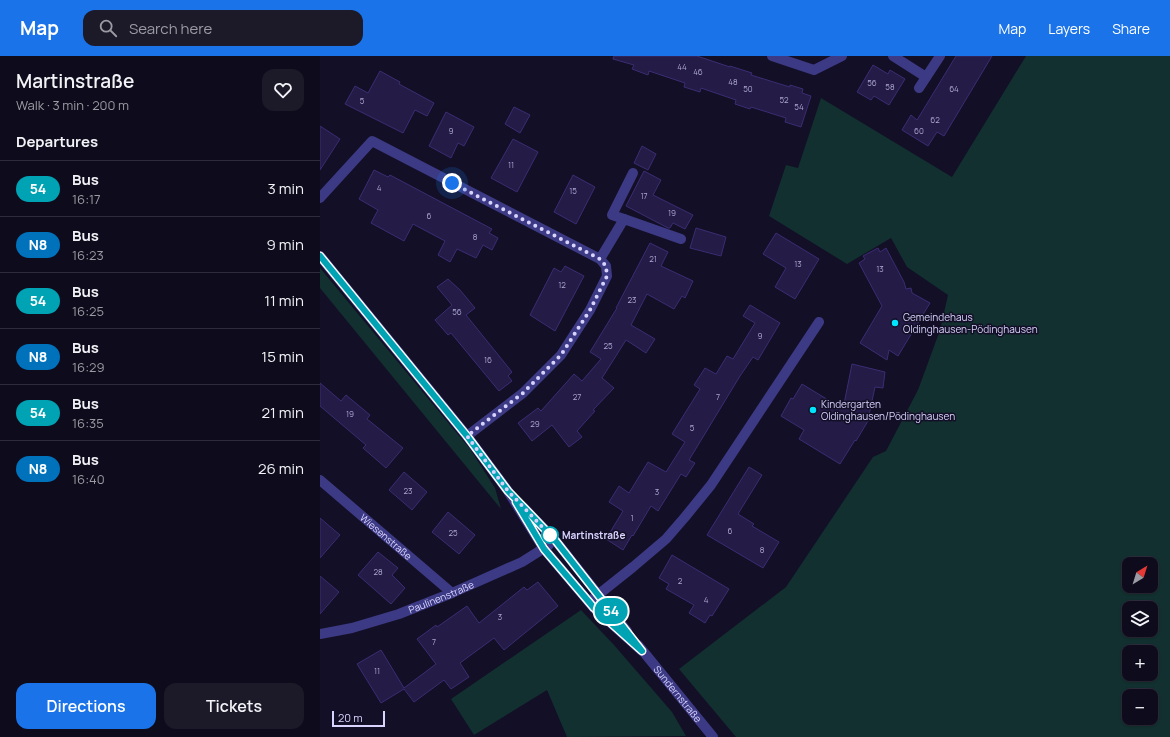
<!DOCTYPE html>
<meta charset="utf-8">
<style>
body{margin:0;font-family:Manrope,sans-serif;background:#1c1929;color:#f1f3f6;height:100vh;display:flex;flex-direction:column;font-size:15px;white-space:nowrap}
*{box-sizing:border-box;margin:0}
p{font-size:13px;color:#9b9ba3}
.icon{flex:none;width:22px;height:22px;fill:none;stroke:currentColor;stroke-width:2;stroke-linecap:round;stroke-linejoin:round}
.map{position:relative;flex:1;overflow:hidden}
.drawer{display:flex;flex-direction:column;background:#0e0b1c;width:320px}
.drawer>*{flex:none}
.badge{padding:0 8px;border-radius:13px;font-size:14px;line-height:26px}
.needle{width:26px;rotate:38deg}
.buttons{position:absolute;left:802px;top:501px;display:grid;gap:8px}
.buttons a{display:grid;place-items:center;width:36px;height:36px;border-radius:8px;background:#0e0b1c;box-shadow:0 1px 3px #0004,0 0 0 1px #2e2b3b;font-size:20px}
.scale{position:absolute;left:12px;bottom:10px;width:53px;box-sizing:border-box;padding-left:4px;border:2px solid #d9d4ff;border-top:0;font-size:11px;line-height:14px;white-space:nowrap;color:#d9d4ff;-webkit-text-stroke:3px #130f26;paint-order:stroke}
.you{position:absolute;width:20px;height:20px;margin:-10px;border:3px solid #fff;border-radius:50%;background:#1a73e8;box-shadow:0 0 0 6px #1a73e833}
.map>.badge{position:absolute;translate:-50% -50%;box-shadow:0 0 0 2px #fff}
h2{padding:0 16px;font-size:15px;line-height:36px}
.round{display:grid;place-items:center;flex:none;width:42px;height:42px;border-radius:12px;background:#1c1929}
.head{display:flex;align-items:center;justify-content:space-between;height:68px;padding:0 16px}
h1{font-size:19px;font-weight:600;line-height:30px}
.button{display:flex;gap:8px;margin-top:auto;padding:8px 16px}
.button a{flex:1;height:46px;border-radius:12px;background:#1a73e8;color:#fff;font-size:16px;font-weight:600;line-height:46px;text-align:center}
.button a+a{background:#1c1929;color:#f1f3f6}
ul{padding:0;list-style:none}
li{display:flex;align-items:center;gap:12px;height:56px;padding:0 16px;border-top:1px solid #2e2b3b}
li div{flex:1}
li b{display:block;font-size:15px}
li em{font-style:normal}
li .badge{min-width:44px;font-weight:700;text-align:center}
header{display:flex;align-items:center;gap:24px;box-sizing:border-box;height:56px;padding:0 20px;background:#1a73e8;color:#fff}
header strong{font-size:19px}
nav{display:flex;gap:22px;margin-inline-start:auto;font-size:14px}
.search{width:280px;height:36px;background:#1c1929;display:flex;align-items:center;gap:10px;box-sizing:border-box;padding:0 14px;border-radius:12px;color:#9b9ba3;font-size:15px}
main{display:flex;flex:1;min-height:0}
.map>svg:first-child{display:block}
.green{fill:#12302f;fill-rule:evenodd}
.building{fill:#241b47;stroke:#3b2d73}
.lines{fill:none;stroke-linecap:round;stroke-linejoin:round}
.minor{stroke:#3d3a85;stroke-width:10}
.line-casing{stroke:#fff;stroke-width:9}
.line{stroke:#00a3b4;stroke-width:6}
.walk{stroke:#d9d4ff;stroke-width:4;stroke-dasharray:0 7.2}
.poi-dot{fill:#00e5ff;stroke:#130f26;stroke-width:1.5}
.stop-dot{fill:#fff;stroke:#00a3b4;stroke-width:2}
.labels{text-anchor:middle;stroke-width:3;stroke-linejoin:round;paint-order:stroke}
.number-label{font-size:8px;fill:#aca6d1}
.poi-label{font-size:10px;fill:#d9d4ff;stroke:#130f26;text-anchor:start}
.stop-label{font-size:10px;font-weight:bold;fill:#d9d4ff;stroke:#130f26;text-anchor:start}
.street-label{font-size:10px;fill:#d9d4ff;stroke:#130f26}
</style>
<header>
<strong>Map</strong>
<div class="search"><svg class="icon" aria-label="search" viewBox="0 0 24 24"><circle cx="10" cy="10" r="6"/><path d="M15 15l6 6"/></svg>Search here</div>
<nav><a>Map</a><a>Layers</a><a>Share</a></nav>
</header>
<main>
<section class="drawer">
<div class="head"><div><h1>Martinstraße</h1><p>Walk · 3 min · 200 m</p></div><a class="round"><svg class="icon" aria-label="heart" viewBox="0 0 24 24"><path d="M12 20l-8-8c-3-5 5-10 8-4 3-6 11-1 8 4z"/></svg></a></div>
<h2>Departures</h2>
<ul>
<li><span class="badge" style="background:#00a3b4;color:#fff">54</span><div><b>Bus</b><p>16:17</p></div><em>3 min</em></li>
<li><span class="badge" style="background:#0072bc;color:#fff">N8</span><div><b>Bus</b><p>16:23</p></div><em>9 min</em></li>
<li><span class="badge" style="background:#00a3b4;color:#fff">54</span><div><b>Bus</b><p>16:25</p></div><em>11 min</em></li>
<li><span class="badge" style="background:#0072bc;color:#fff">N8</span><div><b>Bus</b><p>16:29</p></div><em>15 min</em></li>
<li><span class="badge" style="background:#00a3b4;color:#fff">54</span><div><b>Bus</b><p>16:35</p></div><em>21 min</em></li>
<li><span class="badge" style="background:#0072bc;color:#fff">N8</span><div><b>Bus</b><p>16:40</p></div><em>26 min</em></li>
</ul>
<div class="button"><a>Directions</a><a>Tickets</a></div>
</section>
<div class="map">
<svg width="850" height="681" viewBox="0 0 850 681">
<rect width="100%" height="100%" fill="#130f26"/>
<!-- green -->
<g class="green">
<path d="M706,0H850V681H416L359,613L466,531L553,401L566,395L598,334L620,274L628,239L587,211L571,182L527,208L449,160L466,109L478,112L501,42L632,121ZM809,508H831V530H809ZM809,552H831V574H809ZM809,596H831V618H809ZM809,640H831V662H809Z"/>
<polygon points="0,212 150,393 175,432 181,453 0,232"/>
<polygon points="261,554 294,589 352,656 366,680 247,681 227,634 154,679 131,643"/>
</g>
<!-- building -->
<g class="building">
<polygon points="294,0 377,0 410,11 410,10 432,17 431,19 460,28 470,31 470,29 483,33 482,37 491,40 481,71 465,66 466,62 431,51 430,53 415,48 416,44 381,32 380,36 364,31 365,27 329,15 328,19 312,13 314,9 293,3"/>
<polygon points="636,0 672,0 624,80 617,76 608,90 582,74 591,59 597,64"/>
<polygon points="553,9 568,18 570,14 585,23 569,49 554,40 551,44 537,36"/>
<polygon points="60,15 80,26 79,28 114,47 107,60 95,54 83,77 25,48 35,30 48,37"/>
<polygon points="194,51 210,59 200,77 185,68"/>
<polygon points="126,56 154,71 144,90 138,87 131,102 109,90"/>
<polygon points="0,70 20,83 0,114"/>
<polygon points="193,83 218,96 197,136 171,122"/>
<polygon points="322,90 336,98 328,114 314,107"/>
<polygon points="54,114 68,121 70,119 172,173 169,177 178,182 172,194 163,189 156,202 137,193 130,206 118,199 125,185 93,168 84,185 51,167 58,154 39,143"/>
<polygon points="324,115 341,124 333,139 373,159 365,173 353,167 350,172 348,172 306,150"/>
<polygon points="253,119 275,131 256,168 234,156"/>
<polygon points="376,172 406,181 401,200 370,192"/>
<polygon points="456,177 499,203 475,243 455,231 466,212 443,198"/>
<polygon points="330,187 348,196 341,210 373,225 365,242 362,240 354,253 327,238 311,269 335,283 326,297 306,284 282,322 294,332 273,354 275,355 257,375 262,381 249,391 232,369 212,385 198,367 218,352 221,355 254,318 262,325 281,303 270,296 297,252 296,252"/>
<polygon points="558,192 560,196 566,192 584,226 586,233 591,232 592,237 610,247 578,300 569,294 567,304 540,287 562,250 539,207 545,203 543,200"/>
<polygon points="245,210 264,220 235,275 210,259 234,212 241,216"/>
<polygon points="128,223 140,234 155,252 146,259 192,316 188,320 192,325 179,335 131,277 128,279 115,264 132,249 117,231"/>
<polygon points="430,249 460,267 438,304 433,301 420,320 369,404 375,407 366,421 361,418 338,455 331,450 313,480 312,479 303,494 286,483 303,455 289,446 299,430 309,437 328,406 346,416 365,386 352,378 380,333 374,329 385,312 396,318 407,300 413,303 435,267 423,260"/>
<polygon points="532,308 565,316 563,332 555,331 549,359 551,360 536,385 535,384 520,408 479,383 484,374 461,360 471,342 473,343 482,328 523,353"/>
<polygon points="0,327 21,345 26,339 50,359 47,363 83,392 66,412 43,392 46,389 0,350"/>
<polygon points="429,411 442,419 418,458 434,468 432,470 459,486 443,512 387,479"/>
<polygon points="84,416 107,436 92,454 69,434"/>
<polygon points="128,456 155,479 139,498 112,476"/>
<polygon points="0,462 20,479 0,502"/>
<polygon points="58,496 78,512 72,519 85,532 71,548 38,519"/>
<polygon points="352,499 409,533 392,560 390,559 385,567 369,557 374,549 346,533 349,528 339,522"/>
<polygon points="0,520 19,536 0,558"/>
<polygon points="218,526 238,550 184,594 174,582 140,607 149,621 131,633 124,624 94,646 84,633 61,647 37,608 61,594 84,632 116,608 97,583 116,569 117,571 147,550 159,567 204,531 207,534"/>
</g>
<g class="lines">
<!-- minor -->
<g class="minor">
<polyline points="452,0 494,14 522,0"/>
<polyline points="573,0 606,21"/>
<polyline points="599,32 620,0"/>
<polyline points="0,142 52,85 280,203 286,210 287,220 270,254 241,299 203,337 147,380"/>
<polyline points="304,163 292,159 313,117"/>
<polyline points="0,200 147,380 188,435 224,493 274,552 322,595"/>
<polyline points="280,203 304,163 361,183"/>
<path id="s1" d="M0,424L132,537"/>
<polyline points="203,451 235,484 307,575"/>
<polyline points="269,546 313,511 346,483 365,461 391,429 499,266"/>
<path id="s2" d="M0,578L32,572L79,558L132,537L202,506L229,489"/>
<path id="s3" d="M318,589L393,681"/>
</g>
</g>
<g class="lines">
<!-- line casing -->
<g class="line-casing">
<polyline id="line" points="0,200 147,380 188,435 235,484 322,595 274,552 269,546 224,493 196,446"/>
</g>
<!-- line -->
<use href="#line" class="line"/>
<!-- walk -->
<polyline class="walk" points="132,127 280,203 286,210 287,220 270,254 241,299 203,337 147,380 188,435 230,479"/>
</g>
<!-- markers -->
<g class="poi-dot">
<circle cx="575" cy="267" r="4"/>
<circle cx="493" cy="354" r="4"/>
</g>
<circle class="stop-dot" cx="230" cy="479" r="8"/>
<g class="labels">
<!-- number labels -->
<g class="number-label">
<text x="362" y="14">44</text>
<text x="378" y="19">46</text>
<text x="413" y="29">48</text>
<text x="552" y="30">56</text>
<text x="570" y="34">58</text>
<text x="428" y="36">50</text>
<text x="634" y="36">64</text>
<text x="464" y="47">52</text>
<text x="42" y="48">5</text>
<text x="479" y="54">54</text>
<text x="615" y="67">62</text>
<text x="131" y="78">9</text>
<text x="599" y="78">60</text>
<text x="191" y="112">11</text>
<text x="59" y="135">4</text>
<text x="253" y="138">15</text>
<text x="324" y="143">17</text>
<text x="352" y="160">19</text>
<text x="109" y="163">6</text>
<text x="155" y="184">8</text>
<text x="333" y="206">21</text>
<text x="478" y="211">13</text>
<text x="560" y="216">13</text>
<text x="242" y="232">12</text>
<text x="312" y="247">23</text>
<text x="137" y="259">56</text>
<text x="440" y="283">9</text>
<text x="288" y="293">25</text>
<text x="168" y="307">16</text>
<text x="257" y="344">27</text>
<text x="398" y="344">7</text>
<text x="30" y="361">19</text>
<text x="215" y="371">29</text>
<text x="372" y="375">5</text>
<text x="88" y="438">23</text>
<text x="337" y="439">3</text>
<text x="312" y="465">1</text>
<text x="410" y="478">6</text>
<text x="133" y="480">25</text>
<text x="442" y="497">8</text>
<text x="58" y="519">28</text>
<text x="360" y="528">2</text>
<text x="386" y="547">4</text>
<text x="180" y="564">3</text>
<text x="114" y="589">7</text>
<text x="57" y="618">11</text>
</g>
<!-- poi labels -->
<g class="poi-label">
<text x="583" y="265">Gemeindehaus<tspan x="583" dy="12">Oldinghausen-Pödinghausen</tspan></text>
<text x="501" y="352">Kindergarten<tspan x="501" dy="12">Oldinghausen/Pödinghausen</tspan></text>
</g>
<!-- stop labels -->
<g class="stop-label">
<text x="242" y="483">Martinstraße</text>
</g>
<!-- street labels -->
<g class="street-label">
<text dy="4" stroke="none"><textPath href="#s1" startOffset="87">Wiesenstraße</textPath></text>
<text dy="4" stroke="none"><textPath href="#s2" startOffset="127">Paulinenstraße</textPath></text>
<text dy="4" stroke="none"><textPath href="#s3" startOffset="63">Sundernstraße</textPath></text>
</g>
</g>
</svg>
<div class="buttons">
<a><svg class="needle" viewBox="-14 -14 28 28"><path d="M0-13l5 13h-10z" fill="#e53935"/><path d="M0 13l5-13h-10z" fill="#9b9ba3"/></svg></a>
<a><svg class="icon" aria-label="layers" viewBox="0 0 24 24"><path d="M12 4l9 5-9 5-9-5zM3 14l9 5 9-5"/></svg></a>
<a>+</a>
<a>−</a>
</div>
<div class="scale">20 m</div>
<div class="you" style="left:132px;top:127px"></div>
<b class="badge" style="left:291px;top:555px;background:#00a3b4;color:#fff">54</b>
</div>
</main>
